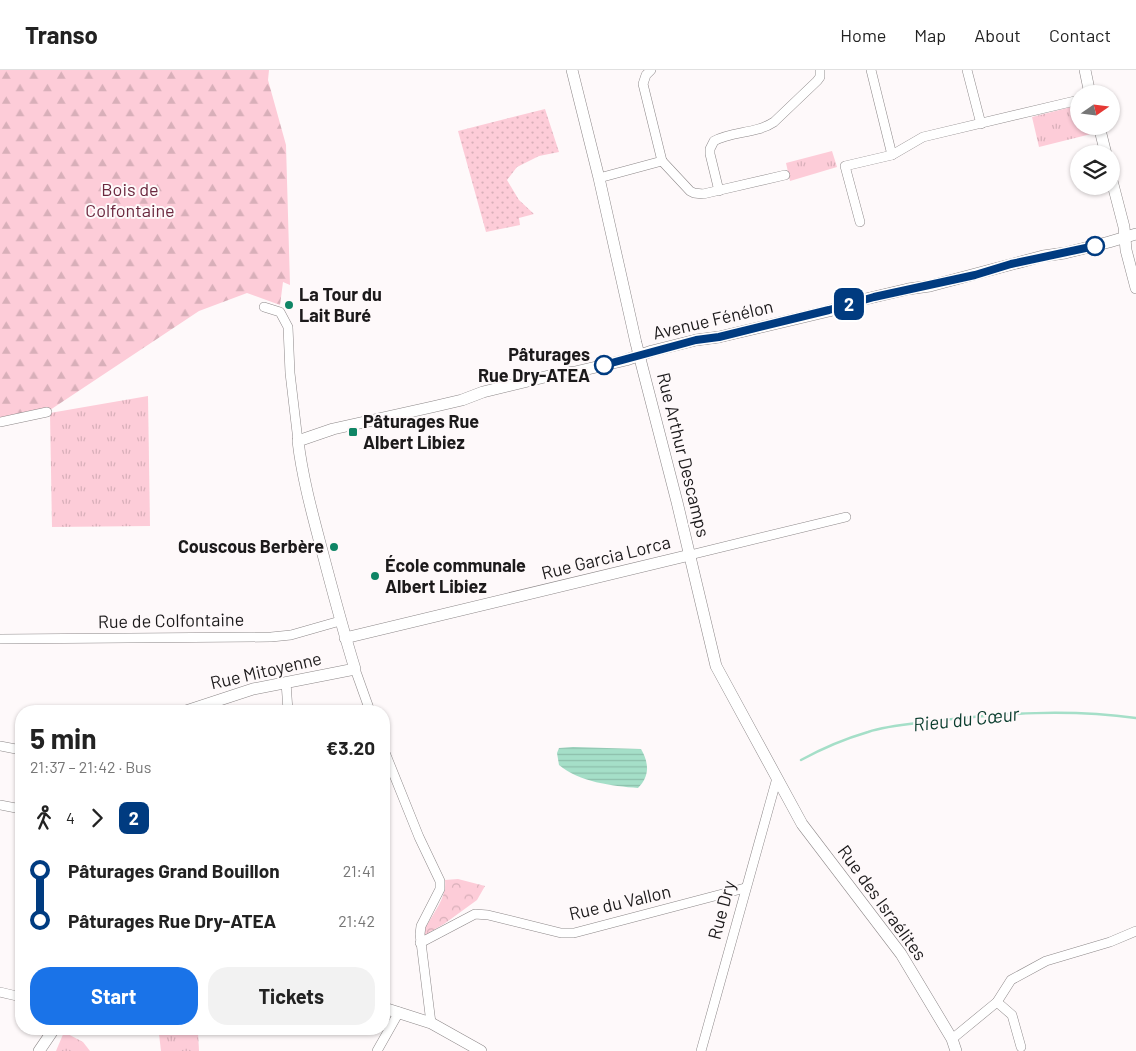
<!DOCTYPE html>
<meta charset="utf-8">
<style>
body{margin:0;font-family:Barlow,sans-serif;background:#f2f2f2;color:#222;height:100vh;display:flex;flex-direction:column;font-size:19px;white-space:nowrap}
*{box-sizing:border-box;margin:0}
p{font-size:16px;color:#767676}
.icon{flex:none;width:28px;height:28px;fill:none;stroke:currentColor;stroke-width:2;stroke-linecap:round;stroke-linejoin:round}
.map{position:relative;flex:1;overflow:hidden}
.side{position:absolute;left:15px;top:635px;width:375px;height:330px;display:flex;flex-direction:column;background:#fff;border-radius:20px;box-shadow:0 1px 4px #0004}
.side>*{flex:none}
.badge{padding:0 10px;border-radius:8px;font-size:18px;line-height:32px}
.needle{width:32px;rotate:76deg}
.tools{position:absolute;left:1070px;top:15px;display:grid;gap:10px}
.tools a{display:grid;place-items:center;width:50px;height:50px;border-radius:50%;background:#fff;box-shadow:0 1px 4px #0004;font-size:25px}
.map>.badge{position:absolute;translate:-50% -50%;box-shadow:0 0 0 2px #fff}
.legs{display:flex;align-items:center;gap:8px;height:55px;padding:0 15px;font-size:16px}
.legs p{margin-inline-start:auto}
.headline{display:flex;align-items:center;justify-content:space-between;height:85px;padding:0 15px}
h1{font-size:28px;font-weight:700;line-height:38px}
.button{display:flex;gap:10px;margin-top:auto;padding:10px 15px}
.button a{flex:1;height:58px;border-radius:20px;background:#1a73e8;color:#fff;font-size:20px;font-weight:700;line-height:58px;text-align:center}
.button a+a{background:#f2f2f2;color:#222}
ul{padding:0 15px;list-style:none}
li{display:flex;align-items:center;gap:18px;height:50px;font-size:19px}
li i{display:grid;place-items:center;width:8px;height:100%;margin:0 6px;background:currentColor}
li i::after{content:'';width:12px;height:12px;margin:-6px;border:4px solid;border-radius:50%;background:#fff}
li p{margin-inline-start:auto}
li:first-child i{background:linear-gradient(#0000 50%,currentColor 0)}
li:last-child i{background:linear-gradient(currentColor 50%,#0000 0)}
header{display:flex;align-items:center;gap:30px;box-sizing:border-box;height:70px;padding:0 25px;background:#fff;border-bottom:1px solid #e0e0e0}
header strong{font-size:24px}
nav{display:flex;gap:28px;margin-inline-start:auto;font-size:18px}
.map>svg:first-child{display:block}
.grass{fill:url(#grass-tufts)}
.forest{fill:url(#forest-firs)}
.park{fill:url(#park-crowns)}
.garden{fill:url(#garden-dots)}
.water{fill:url(#water-rules)}
.lines{fill:none;stroke-linecap:round;stroke-linejoin:round}
.stream{stroke:#a5dfc8;stroke-width:2.5}
.minor-casing{stroke:#8d8889;stroke-width:10}
.tertiary-casing{stroke:#8d8889;stroke-width:12}
.minor{stroke:#fff;stroke-width:9}
.tertiary{stroke:#fff;stroke-width:11}
.line-1-casing{stroke:#fff;stroke-width:11}
.line-1{stroke:#003b80;stroke-width:8}
.stop-1-dot{fill:#fff;stroke:#003b80;stroke-width:2.5}
.poi-dot{fill:#0f8565;stroke:#fef9fa;stroke-width:2}
.labels{text-anchor:middle;stroke-width:4;stroke-linejoin:round;paint-order:stroke}
.park-label{font-size:18px;fill:#6b283f;stroke:#fef9fa}
.poi-label{font-size:18px;font-weight:bold;fill:#1c1a1b;stroke:#fef9fa;text-anchor:start}
.street-label{font-size:18px;fill:#1c1a1b;stroke:#fef9fa}
.stop-label{font-size:18px;font-weight:bold;fill:#1c1a1b;stroke:#fef9fa;text-anchor:end}
.water-label{font-size:19px;font-style:italic;fill:#093c2d;stroke:#fef9fa}
</style>
<header>
<strong>Transo</strong>
<nav><a>Home</a><a>Map</a><a>About</a><a>Contact</a></nav>
</header>
<div class="map">
<svg width="1136" height="981" viewBox="0 0 1136 981">
<defs>
<pattern id="grass-tufts" width="24" height="20" patternUnits="userSpaceOnUse" patternTransform="scale(1.25)"><rect width="24" height="20" fill="#fdccd8"/><path d="M3 7l-1-3M5 7V3M7 7l1-3M15 17l-1-3M17 17v-4M19 17l1-3" fill="none" stroke="#d8afb9"/></pattern>
<pattern id="forest-firs" width="22" height="20" patternUnits="userSpaceOnUse" patternTransform="scale(1.25)"><rect width="22" height="20" fill="#fdccd8"/><path d="M5 1l3.5 6h-7zM16 11l3.5 6h-7z" fill="#d8afb9"/></pattern>
<pattern id="park-crowns" width="20" height="18" patternUnits="userSpaceOnUse" patternTransform="scale(1.25)"><rect width="20" height="18" fill="#fdccd8"/><path d="M2 6a3 3 0 1 1 6 0M12 15a3 3 0 1 1 6 0" fill="none" stroke="#d8afb9"/></pattern>
<pattern id="garden-dots" width="8" height="8" patternUnits="userSpaceOnUse" patternTransform="scale(1.25)"><rect width="8" height="8" fill="#fdccd8"/><path d="M2 2h.1M6 6h.1" fill="none" stroke="#d8afb9" stroke-width="1.8" stroke-linecap="round"/></pattern>
<pattern id="water-rules" width="6" height="5" patternUnits="userSpaceOnUse" patternTransform="scale(1.25)"><rect width="6" height="5" fill="#a5dfc8"/><path d="M0 2.5h6" fill="none" stroke="#8dbfab"/></pattern>
</defs>
<rect width="100%" height="100%" fill="#fef9fa"/>
<!-- grass -->
<g class="grass">
<polygon points="1079,35 1079,56 1089,56 1091,64 1039,77 1032,47"/>
<polygon points="832,81 837,97 790,111 786,93"/>
<polygon points="148,326 150,456 52,457 50,343"/>
<polygon points="64,962 83,972 90,981 56,981"/>
<polygon points="198,962 199,981 161,981 159,964"/>
</g>
<!-- forest -->
<polygon class="forest" points="0,0 269,0 268,10 286,75 290,215 283,212 280,235 247,223 199,241 47,342 0,350"/>
<!-- park -->
<path class="park" d="M458,809L485,816L477,830L444,854L430,862L429,866L425,868L422,862L424,854L427,855C435,841 447,826 445,810Z"/>
<!-- garden -->
<polygon class="garden" points="545,39 559,82 539,86 517,97 507,110 519,130 534,144 519,148 520,155 486,162 458,61"/>
<!-- water -->
<path class="water" d="M573,677L641,679C649,693 650,706 638,718C612,716 579,712 559,695L557,683L559,678Z"/>
<g class="lines">
<!-- stream -->
<path class="stream" d="M801,690C823,678 844,669 868,662C889,655 913,654 935,651C1002,643 1069,639 1136,648"/>
<!-- minor casing -->
<g class="minor-casing">
<g id="minor">
<polyline points="651,0 646,5 643,14 662,91"/>
<polyline points="871,0 892,85"/>
<polyline points="967,0 981,54"/>
<polyline points="599,108 662,91 690,121 694,123 703,124 785,105"/>
<path d="M719,121L710,84V79L714,71C732,61 756,64 774,52L817,11L820,7V0"/>
<polyline points="860,152 845,96 892,85 923,67 1079,30"/>
<polyline points="264,237 280,242 288,257 290,303 298,371"/>
<polyline points="0,352 47,342"/>
<polyline points="690,485 846,447"/>
<polyline points="0,569 271,567 291,565 340,551"/>
<polyline points="355,599 370,641"/>
<polyline points="286,612 288,641"/>
<polyline points="0,676 21,680"/>
<polyline points="384,680 419,767 440,811 440,819 421,856 420,864 431,953"/>
<polyline points="0,735 21,739"/>
<polyline points="420,873 475,844 488,845 561,863 574,863 745,818"/>
<polyline points="0,922 21,927"/>
<polyline points="997,932 1012,945 1021,977"/>
<polyline points="952,969 997,932 1011,910 1046,891 1110,872 1136,861"/>
<polyline points="377,981 399,942"/>
<polyline points="701,981 777,708"/>
</g>
</g>
<!-- tertiary casing -->
<g class="tertiary-casing">
<g id="tertiary">
<polyline points="572,0 599,108 636,273 677,432 716,596 802,754 901,884 952,969 956,981"/>
<polyline points="1085,0 1090,24"/>
<polyline points="1099,56 1106,84"/>
<polyline points="1111,107 1124,157 1126,180 1136,218"/>
<polyline points="345,568 690,485"/>
<path d="M186,641L253,619L355,599C342,557 331,515 320,473C311,439 302,405 298,371L333,359L432,337L462,330L483,322L553,305L575,302L626,290L652,281L696,270L719,267L829,241L857,231L908,219L930,216L1043,186L1065,183L1109,172L1136,164"/>
<polyline points="384,938 431,953 481,981"/>
<polyline points="116,959 156,959"/>
<polyline points="39,981 54,959"/>
</g>
</g>
<!-- minor -->
<use href="#minor" class="minor"/>
<!-- tertiary -->
<use href="#tertiary" class="tertiary"/>
</g>
<g class="lines">
<!-- line-1 casing -->
<g class="line-1-casing">
<polyline id="line-1" points="604,295 696,270 719,267 829,240 874,227 975,205 1011,194 1095,176"/>
</g>
<!-- line-1 -->
<use href="#line-1" class="line-1"/>
</g>
<!-- markers -->
<g class="stop-1-dot">
<circle cx="1095" cy="176" r="9"/>
<circle cx="604" cy="295" r="9"/>
</g>
<g class="poi-dot">
<circle cx="289" cy="235" r="5"/>
<rect x="348" y="357" width="10" height="10" rx="2.5"/>
<circle cx="334" cy="477" r="5"/>
<circle cx="375" cy="506" r="5"/>
</g>
<g class="labels">
<!-- park labels -->
<g class="park-label">
<text x="130" y="126">Bois de<tspan x="130" dy="21">Colfontaine</tspan></text>
</g>
<!-- poi labels -->
<g class="poi-label">
<text x="299" y="231">La Tour du<tspan x="299" dy="21">Lait Buré</tspan></text>
<text x="363" y="358">Pâturages Rue<tspan x="363" dy="21">Albert Libiez</tspan></text>
<text x="324" y="483" text-anchor="end">Couscous Berbère</text>
<text x="385" y="502">École communale<tspan x="385" dy="21">Albert Libiez</tspan></text>
</g>
<!-- street labels -->
<g class="street-label">
<text transform="translate(713 250) rotate(-13)" y="6">Avenue Fénélon</text>
<text transform="translate(683 385) rotate(76)" y="6">Rue Arthur Descamps</text>
<text transform="translate(606 488) rotate(-14)" y="6">Rue Garcia Lorca</text>
<text transform="translate(171 551) rotate(-1)" y="6">Rue de Colfontaine</text>
<text transform="translate(266 601) rotate(-13)" y="6">Rue Mitoyenne</text>
<text transform="translate(620 833) rotate(-13)" y="6">Rue du Vallon</text>
<text transform="translate(882 833) rotate(54)" y="6">Rue des Israélites</text>
<text transform="translate(722 840) rotate(-75)" y="6">Rue Dry</text>
</g>
<!-- stop labels -->
<g class="stop-label">
<text x="590" y="291">Pâturages<tspan x="590" dy="21">Rue Dry-ATEA</tspan></text>
</g>
<!-- water labels -->
<g class="water-label">
<text transform="translate(966 649) rotate(-6)" y="7">Rieu du Cœur</text>
</g>
</g>
</svg>
<div class="tools">
<a><svg class="needle" viewBox="-14 -14 28 28"><path d="M0-13l5 13h-10z" fill="#e53935"/><path d="M0 13l5-13h-10z" fill="#767676"/></svg></a>
<a><svg class="icon" aria-label="layers" viewBox="0 0 24 24"><path d="M12 4l9 5-9 5-9-5zM3 14l9 5 9-5"/></svg></a>
</div>
<b class="badge" style="left:849px;top:234px;background:#003b80;color:#fff">2</b>
<section class="side">
<div class="headline"><div><h1>5 min</h1><p>21:37 – 21:42 · Bus</p></div><b>€3.20</b></div>
<div class="legs"><svg class="icon" aria-label="walk" viewBox="0 0 24 24"><circle cx="13" cy="4" r="2"/><path d="M13 8l-2 6 4 7M11 14l-3 7M7 12l3-4h3l4 4"/></svg>4<svg class="icon" aria-label="forward" viewBox="0 0 24 24"><path d="M9 5l7 7-7 7"/></svg><b class="badge" style="background:#003b80;color:#fff">2</b></div>
<ul>
<li><i style="color:#003b80"></i><b>Pâturages Grand Bouillon</b><p>21:41</p></li>
<li><i style="color:#003b80"></i><b>Pâturages Rue Dry-ATEA</b><p>21:42</p></li>
</ul>
<div class="button"><a>Start</a><a>Tickets</a></div>
</section>
</div>
